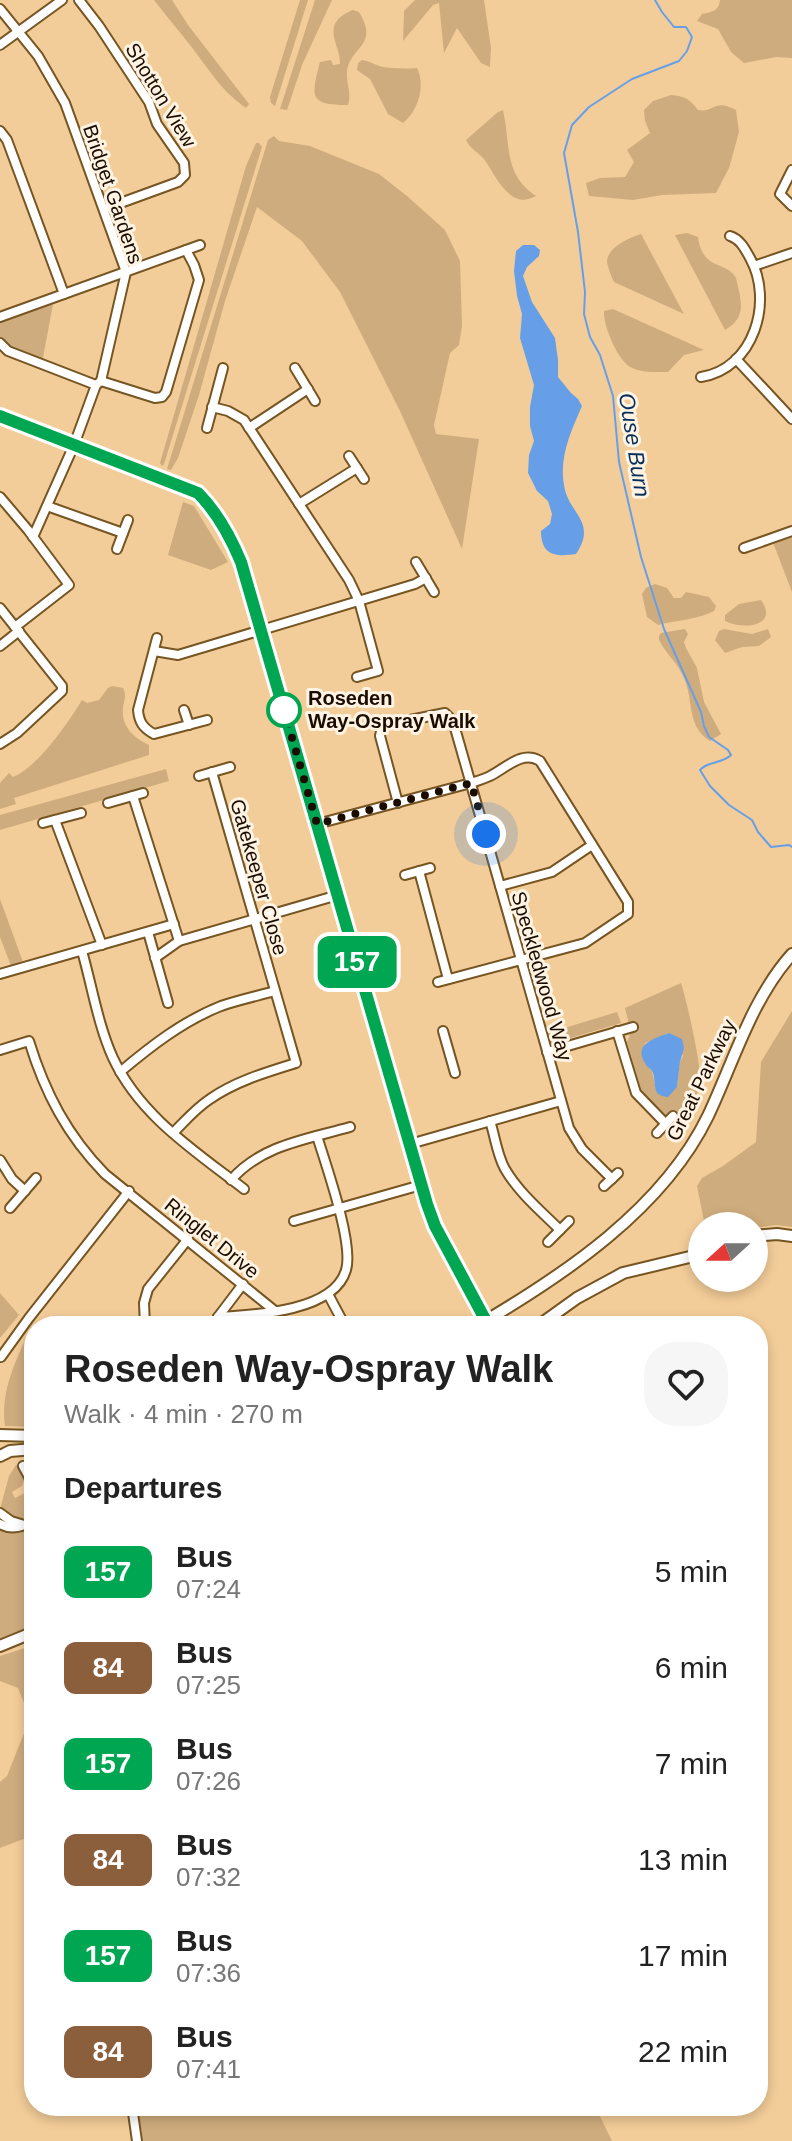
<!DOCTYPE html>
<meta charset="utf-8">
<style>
body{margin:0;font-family:Helvetica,sans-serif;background:#f6f6f6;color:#222;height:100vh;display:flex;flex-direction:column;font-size:30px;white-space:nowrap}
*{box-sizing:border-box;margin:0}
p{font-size:26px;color:#767676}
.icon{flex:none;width:44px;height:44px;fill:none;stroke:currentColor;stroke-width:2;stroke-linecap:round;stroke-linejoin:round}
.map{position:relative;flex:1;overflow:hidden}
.panel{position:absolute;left:24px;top:1316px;width:744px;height:800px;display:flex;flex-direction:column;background:#fff;border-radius:32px;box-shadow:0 4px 12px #0003}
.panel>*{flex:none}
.badge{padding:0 16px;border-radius:12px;font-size:28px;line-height:52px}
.needle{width:52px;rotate:249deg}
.buttons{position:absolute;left:688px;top:1212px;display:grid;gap:16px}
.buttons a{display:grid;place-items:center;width:80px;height:80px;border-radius:50%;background:#fff;box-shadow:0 4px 12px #0003;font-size:40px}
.you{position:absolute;width:40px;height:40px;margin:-20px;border:6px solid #fff;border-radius:50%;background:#1a73e8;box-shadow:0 0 0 12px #1a73e833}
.map>.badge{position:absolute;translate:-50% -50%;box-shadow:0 0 0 4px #fff}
h2{padding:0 40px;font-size:30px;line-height:72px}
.round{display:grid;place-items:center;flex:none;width:84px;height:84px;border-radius:32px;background:#f6f6f6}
.overview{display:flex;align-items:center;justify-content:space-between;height:136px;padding:0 40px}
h1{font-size:38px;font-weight:700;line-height:60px}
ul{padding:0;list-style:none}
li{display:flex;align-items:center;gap:24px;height:96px;padding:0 40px}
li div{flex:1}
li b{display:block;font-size:30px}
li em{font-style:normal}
li .badge{min-width:88px;font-weight:700;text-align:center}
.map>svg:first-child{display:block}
.green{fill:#cfac7d;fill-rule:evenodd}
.water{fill:#669fe7}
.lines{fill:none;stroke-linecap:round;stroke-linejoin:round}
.stream{stroke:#669fe7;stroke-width:2}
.minor-casing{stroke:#765522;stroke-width:12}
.tertiary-casing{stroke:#765522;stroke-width:14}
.minor{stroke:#fff;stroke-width:8}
.tertiary{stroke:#fff;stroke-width:10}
.line-casing{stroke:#fff;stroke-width:18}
.line{stroke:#00a651;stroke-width:12}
.walk{stroke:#1a0d00;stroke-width:8;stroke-dasharray:0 14.4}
.stop-dot{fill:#fff;stroke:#00a651;stroke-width:4}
.labels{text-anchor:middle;stroke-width:6;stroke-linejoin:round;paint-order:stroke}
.street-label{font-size:20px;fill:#1a0d00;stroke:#fff3e3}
.stop-label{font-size:20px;font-weight:bold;fill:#1a0d00;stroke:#fff3e3;text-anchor:start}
.water-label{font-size:22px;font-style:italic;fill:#062e5b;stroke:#fff3e3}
</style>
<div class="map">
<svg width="792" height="2141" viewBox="0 0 792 2141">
<rect width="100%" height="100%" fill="#f3cd99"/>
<!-- green -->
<g class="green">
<path d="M154,0H172L188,25L249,104L246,108C224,92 218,82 202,61C187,40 170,21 154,0Z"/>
<polygon points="300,0 308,0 275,106 271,103 270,97"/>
<polygon points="315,0 332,0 302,65 287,110 280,109"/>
<polygon points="415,0 484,0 491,48 490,67 481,63 457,28 444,53 439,3 433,5 403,41 404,11"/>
<path d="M720,0H792V58L776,57L744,63L731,52L718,29L697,21L702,14C712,12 719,11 720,0Z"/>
<path d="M353,10L359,12C380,46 350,46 347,72C346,84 352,93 348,105C309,105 311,97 320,62L331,60L333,65L340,64C341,44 318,24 353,10Z"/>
<path d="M362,60C370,61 375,65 383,67C386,68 413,69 417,68C426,86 418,111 403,123L388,114L370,79L357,70L358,63Z"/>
<path d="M671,95C684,96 690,99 698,110C716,113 713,98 736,110L739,132L729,168L716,193L662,195L633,200L589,196L586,183L600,178L625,177L634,162L627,150L650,133L645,121L644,110L653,101Z"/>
<path d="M503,110C511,145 503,174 536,196C535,197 525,200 524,200C505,200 493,171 484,159C478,152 470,149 466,140L498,112Z"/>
<polygon points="274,136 279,141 310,146 379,174 407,196 445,230 460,261 462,326 459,345 450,353 434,425 436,434 479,439 462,549 400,411 340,292 302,241 257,207 225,301 199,395 178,458 171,470 167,469 268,140"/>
<polygon points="256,143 259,143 262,147 164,464 162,466 160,463 246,166"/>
<path d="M687,233L698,237C703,272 726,260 736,278C736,279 739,290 739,291C743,309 742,320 725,330L675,235Z"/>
<path d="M641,234L684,314L614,282C611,276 608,268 607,262C607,247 629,238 641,234Z"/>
<polygon points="53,304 42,363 35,360 33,355 14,348 9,350 0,342 0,323"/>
<path d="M613,309L704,350L684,355L668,372C656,372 641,373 630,367C617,359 603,325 604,311Z"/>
<polygon points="183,502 194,506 228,562 211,570 168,555"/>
<polygon points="788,534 792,536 792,592 772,540"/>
<path d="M655,584L667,588L674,598H681L686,592L709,597L716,606L714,611C697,620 677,620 658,625L647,617L642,594L646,588Z"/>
<path d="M761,600C779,625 745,631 725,621V615L739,604Z"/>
<path d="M685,629L688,634L684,642L686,648L697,668L704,702L721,734L710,741C686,726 694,700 684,678C678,663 666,654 659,640V636L661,633Z"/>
<polygon points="724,629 752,634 768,629 771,637 759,646 742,647 725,653 715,640 719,631"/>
<path d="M112,686L123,688C127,696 124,699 123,708C121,727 134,738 149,745V755L14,798L16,804L0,809V783L9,773L13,777C38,767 68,723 82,700L87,703L99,700L108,688Z"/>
<polygon points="166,769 169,781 0,830 0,815"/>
<polygon points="0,899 23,962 11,966 0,937"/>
<path d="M681,983C686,997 703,1072 700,1084C698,1095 689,1108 681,1117L674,1110L667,1115H662L643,1096L627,1042L631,1032L638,1029L635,1023L629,1024L625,1008ZM669,1033L683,1056L680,1062L677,1087L657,1093L652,1072L645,1062V1043Z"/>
<polygon points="792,1011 792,1227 776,1225 754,1228 754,1226 705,1226 697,1186 702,1178 723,1166 756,1142 761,1062"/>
<polygon points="617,1012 621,1023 551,1044 548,1033"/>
<polygon points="0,1293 19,1315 0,1338"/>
<path d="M31,1327L34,1328V1427L5,1426C0,1389 17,1359 31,1327Z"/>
<path d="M16,1465H18L25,1478L22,1486L12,1492L15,1498L29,1491L34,1494V1516C19,1523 13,1518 0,1509L9,1476Z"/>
<polygon points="34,1525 34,1624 0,1639 0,1528 10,1532"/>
<polygon points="25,1648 34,1689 34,1835 0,1848 0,1782 7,1776 30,1718 18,1688 0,1681 0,1656"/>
<polygon points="138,2106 595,2106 612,2141 143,2141"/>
</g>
<!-- water -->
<g class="water">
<path d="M523,245H534L540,250L539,256L527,267L523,276L532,302L555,338L558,360V377L571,393L578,399L582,406C571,431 559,457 564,485C568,514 598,521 576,554C556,557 541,556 541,531L550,524L552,514L548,501L537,491L528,473L529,455L534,441L530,426V407L534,385L520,338L522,314L517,296L514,271L516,251Z"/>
<path d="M669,1033L682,1039L684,1048L680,1062L677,1087L668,1097L662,1096L657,1093C654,1086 655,1080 653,1073C650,1067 648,1069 645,1063C633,1044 655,1038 669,1033Z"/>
</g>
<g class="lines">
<!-- stream -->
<path class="stream" d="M655,0L662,12L674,27H686L692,37L687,51L679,61L632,79L589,107L572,125L564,153L578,232L585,292L584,314L590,337L600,355L613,396L619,462L641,557L664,629L701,712L704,726L709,737L728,750L731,755C722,764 707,761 700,770L710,786L729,805L752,820L758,832L771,847L789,845L792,847"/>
<!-- minor casing -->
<g class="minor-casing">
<g id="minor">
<polyline points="79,0 99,26 149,102 157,124 184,163 185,175 178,182 104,209"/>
<polyline points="0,9 38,56 65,103 126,272 101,381 96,385 74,445 33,537"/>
<polyline points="0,45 62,0"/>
<polyline points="0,131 7,140 64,294"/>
<polyline points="792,170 780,194 792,206"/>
<polyline points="754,266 792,253"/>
<polyline points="0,317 200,245"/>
<polyline points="0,343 8,351 96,385"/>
<polyline points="736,359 792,419"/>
<polyline points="295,368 315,401"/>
<path d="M701,377C754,369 774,301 750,258C745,249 740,239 730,236"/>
<polyline points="101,381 155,398 162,397 166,392 199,280 194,265 186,250"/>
<polyline points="212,407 228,411 244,420 349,580 359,601 378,671 357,677"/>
<polyline points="207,428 223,368"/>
<polyline points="249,428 308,389"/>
<polyline points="349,456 364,479"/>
<polyline points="0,497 28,530 69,585 15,627"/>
<polyline points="299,504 357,468"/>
<polyline points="47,506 123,533"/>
<polyline points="744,548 792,531"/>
<polyline points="117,549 128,520"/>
<polyline points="416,562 434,592"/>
<polyline points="0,608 62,686 62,691 17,733 0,744"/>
<path d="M157,638L138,710C139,722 143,728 154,734L207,720"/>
<polyline points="0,646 19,631"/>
<polyline points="154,651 178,655 415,584 426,578"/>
<polyline points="184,710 189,725"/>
<polyline points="199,776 230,767"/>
<polyline points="133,796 179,941"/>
<polyline points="108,803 143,793"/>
<path d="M398,803L380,736C381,729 383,726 390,724L445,713L453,721L569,1128L582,1149L612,1179"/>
<polyline points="55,820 102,945"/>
<polyline points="43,823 81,813"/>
<path d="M317,824L471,783C477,781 484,779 490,776C506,768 522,750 540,761L628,902V914L585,943L438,982"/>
<polyline points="419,871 448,979"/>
<polyline points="405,875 430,868"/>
<polyline points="500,886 552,872 592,845"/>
<polyline points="148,932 168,1003"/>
<path d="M82,951C92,986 98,1025 113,1058C140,1116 195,1151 244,1189"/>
<polyline points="155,958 179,941 338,895"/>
<polyline points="0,974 174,924"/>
<polyline points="443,1031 455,1073"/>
<polyline points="617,1031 636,1093 666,1124"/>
<path d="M0,1050L29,1041C45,1093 67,1135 105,1174L275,1311"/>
<polyline points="547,1052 633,1027"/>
<path d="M120,1072C151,1046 183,1021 221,1006C238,1000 257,996 275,991"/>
<path d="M490,1121C495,1136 497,1155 505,1169C519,1193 541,1211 560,1230"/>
<path d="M173,1133C185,1121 196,1108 210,1099C236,1081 267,1072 296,1063L212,772"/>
<polyline points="657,1133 673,1116"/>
<polyline points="410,1144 561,1101"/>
<polyline points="0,1160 12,1179 25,1191"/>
<path d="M231,1180C261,1145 308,1139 350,1127"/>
<polyline points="604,1186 618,1173"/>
<polyline points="10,1208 36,1178"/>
<polyline points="294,1221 421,1185"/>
<polyline points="548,1242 569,1221"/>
<polyline points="328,1294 345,1326"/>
<path d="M218,1317C254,1315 334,1312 346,1270C354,1244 326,1165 317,1136"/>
<polyline points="145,1326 144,1303 148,1289 188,1239"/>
<polyline points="215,1326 218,1317 243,1284"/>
<polyline points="1,1357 29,1318 129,1191"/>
<polyline points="23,1466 34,1486"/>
<polyline points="0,1513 11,1521 24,1525"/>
<path d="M0,1524C12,1531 22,1526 34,1522"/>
<polyline points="29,1635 34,1656"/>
<polyline points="132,2106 137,2141"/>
</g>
</g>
<!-- tertiary casing -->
<g class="tertiary-casing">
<g id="tertiary">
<path d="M0,416L198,493C216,511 230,538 241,562L427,1204L435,1226L486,1321"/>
<polyline points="754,1236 777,1234 792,1236"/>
<path d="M477,1326C564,1275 663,1209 708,1116C734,1061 751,1000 792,954"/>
<polyline points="538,1326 577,1298 623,1273 702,1254"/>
<polyline points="0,1435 34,1436"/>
<polyline points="0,1456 10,1451 34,1449"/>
<polyline points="0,1646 34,1632"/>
</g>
</g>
<!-- minor -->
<use href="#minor" class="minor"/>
<!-- tertiary -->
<use href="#tertiary" class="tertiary"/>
</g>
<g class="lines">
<!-- line casing -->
<g class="line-casing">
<path id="line" d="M0,416L198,493C216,511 231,538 241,562L427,1204L435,1226L486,1321"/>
</g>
<!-- line -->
<use href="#line" class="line"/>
<!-- walk -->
<polyline class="walk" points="284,710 317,824 471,783 486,834"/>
</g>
<!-- markers -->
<circle class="stop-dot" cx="284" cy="710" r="16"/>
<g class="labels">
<!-- street labels -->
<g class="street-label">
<text transform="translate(161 95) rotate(59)" y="7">Shotton View</text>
<text transform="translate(113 194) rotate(71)" y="7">Bridget Gardens</text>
<text transform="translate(259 877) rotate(74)" y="7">Gatekeeper Close</text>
<text transform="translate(542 976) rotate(74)" y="7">Speckledwood Way</text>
<text transform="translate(701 1080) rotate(-64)" y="7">Great Parkway</text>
<text transform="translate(212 1238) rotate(39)" y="7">Ringlet Drive</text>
</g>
<!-- stop labels -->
<g class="stop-label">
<text x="308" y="705">Roseden<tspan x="308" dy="23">Way-Ospray Walk</tspan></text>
</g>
<!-- water labels -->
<g class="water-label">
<text transform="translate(635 445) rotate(81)" y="8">Ouse Burn</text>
</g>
</g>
</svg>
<div class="buttons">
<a><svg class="needle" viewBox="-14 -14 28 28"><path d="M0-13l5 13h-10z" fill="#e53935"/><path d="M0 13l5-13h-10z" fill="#767676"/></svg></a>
</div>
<div class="you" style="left:486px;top:834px"></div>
<b class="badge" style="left:357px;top:962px;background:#00a651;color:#fff">157</b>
<section class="panel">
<div class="overview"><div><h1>Roseden Way-Ospray Walk</h1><p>Walk · 4 min · 270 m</p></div><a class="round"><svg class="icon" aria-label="heart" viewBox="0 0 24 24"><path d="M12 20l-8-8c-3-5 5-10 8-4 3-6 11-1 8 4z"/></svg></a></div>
<h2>Departures</h2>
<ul>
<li><span class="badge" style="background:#00a651;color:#fff">157</span><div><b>Bus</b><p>07:24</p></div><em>5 min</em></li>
<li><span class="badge" style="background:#8b5e3c;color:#fff">84</span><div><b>Bus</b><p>07:25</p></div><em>6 min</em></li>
<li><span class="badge" style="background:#00a651;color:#fff">157</span><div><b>Bus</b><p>07:26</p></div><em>7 min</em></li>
<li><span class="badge" style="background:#8b5e3c;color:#fff">84</span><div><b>Bus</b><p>07:32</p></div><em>13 min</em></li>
<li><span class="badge" style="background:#00a651;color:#fff">157</span><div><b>Bus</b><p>07:36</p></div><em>17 min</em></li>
<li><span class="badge" style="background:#8b5e3c;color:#fff">84</span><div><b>Bus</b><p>07:41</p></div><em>22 min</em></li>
</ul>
</section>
</div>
